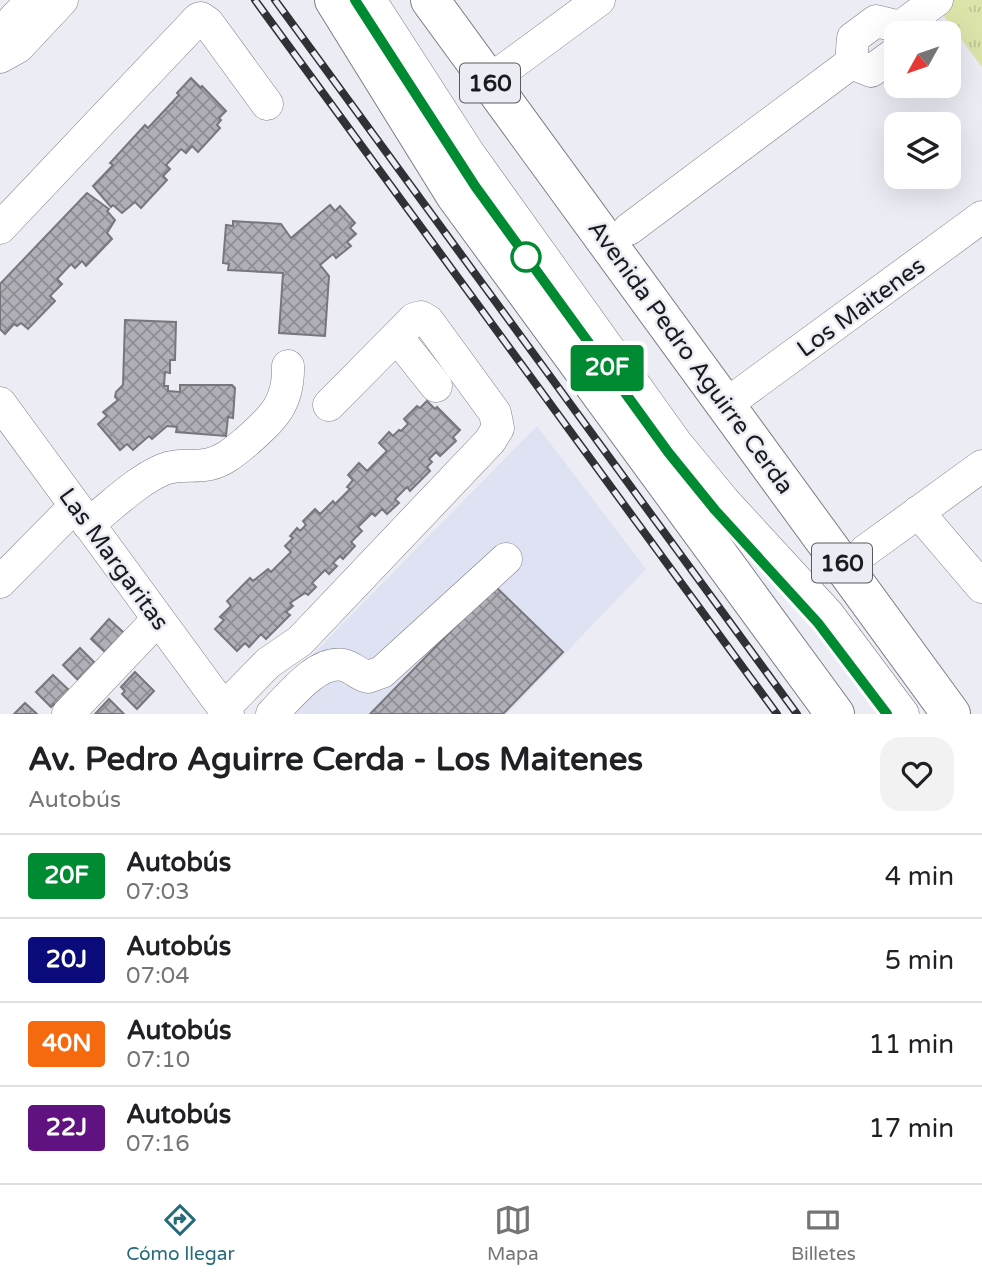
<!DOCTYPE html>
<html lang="es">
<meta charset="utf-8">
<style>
body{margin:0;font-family:"Varela Round",sans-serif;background:#f2f2f2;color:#202124;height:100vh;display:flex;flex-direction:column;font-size:26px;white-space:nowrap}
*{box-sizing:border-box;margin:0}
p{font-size:23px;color:#757577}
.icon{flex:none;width:38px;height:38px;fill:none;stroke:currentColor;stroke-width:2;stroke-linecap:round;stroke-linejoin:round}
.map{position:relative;height:714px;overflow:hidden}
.side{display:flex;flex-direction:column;background:#fff;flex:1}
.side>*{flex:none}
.badge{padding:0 14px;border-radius:5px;font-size:24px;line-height:46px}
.needle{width:46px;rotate:230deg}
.buttons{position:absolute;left:884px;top:21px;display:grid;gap:14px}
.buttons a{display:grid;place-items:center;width:77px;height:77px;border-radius:14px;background:#fff;box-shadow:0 7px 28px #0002;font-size:35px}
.map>.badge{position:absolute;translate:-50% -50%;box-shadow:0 0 0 4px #fff}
.round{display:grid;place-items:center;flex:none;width:74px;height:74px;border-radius:21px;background:#f2f2f2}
.head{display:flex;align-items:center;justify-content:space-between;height:119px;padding:0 28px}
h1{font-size:33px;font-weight:700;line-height:52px}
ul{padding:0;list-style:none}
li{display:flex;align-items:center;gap:21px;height:84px;padding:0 28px;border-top:2px solid #e0e0e0}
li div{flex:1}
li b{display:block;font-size:26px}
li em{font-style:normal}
li .badge{min-width:77px;font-weight:700;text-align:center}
.dock{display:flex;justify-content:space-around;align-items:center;height:98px;border-top:2px solid #e0e0e0;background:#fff;font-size:19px;color:#757577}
.dock a{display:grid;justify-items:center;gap:4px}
.dock .selected{color:#256b7a}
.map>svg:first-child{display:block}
.built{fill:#dfe2f2}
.grass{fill:url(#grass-tufts)}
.building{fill:url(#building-cross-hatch);stroke:#78767d;stroke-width:2}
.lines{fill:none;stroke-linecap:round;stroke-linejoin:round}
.minor-casing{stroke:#7d7e85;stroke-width:33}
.highway-casing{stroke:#7d7e85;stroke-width:40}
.minor{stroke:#fff;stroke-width:32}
.highway{stroke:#fff;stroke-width:38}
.rail-casing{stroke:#303135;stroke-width:8}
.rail{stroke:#ebecf4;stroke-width:5;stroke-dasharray:16;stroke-linecap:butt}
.line-casing{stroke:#fff;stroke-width:16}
.line{stroke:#008a32;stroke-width:10}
.stop-dot{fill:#fff;stroke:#008a32;stroke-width:3.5}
.labels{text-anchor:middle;stroke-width:5;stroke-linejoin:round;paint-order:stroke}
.shield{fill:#ebecf4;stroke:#595a5e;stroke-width:2}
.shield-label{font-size:23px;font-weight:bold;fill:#1a1b1e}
.street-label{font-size:24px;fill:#1a1b1e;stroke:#ebecf4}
</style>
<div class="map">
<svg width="982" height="714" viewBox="0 0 982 714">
<defs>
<pattern id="grass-tufts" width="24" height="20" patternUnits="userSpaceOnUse" patternTransform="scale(1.75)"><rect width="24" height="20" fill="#dde4aa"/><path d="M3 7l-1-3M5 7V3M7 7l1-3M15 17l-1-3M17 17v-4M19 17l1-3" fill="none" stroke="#bdc392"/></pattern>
<pattern id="building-cross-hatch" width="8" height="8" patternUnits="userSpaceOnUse" patternTransform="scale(1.75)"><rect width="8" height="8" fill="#b0aeb6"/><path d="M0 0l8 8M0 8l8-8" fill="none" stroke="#8e8d93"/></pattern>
</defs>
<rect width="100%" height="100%" fill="#ebecf4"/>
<!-- built -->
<polygon class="built" points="537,426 646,569 507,714 270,714 263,705"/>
<!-- grass -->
<polygon class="grass" points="932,0 982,0 982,67"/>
<!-- building -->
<g class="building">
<polygon points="191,78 201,88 202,86 226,111 219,118 221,120 217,125 220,128 198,152 192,146 186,153 181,149 166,165 170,169 163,176 167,180 141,208 135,202 122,213 113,205 111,207 93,186 113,165 110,163 145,125 148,128 179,95 177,93"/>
<polygon points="87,193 109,209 107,211 115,220 107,233 112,239 86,266 82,261 75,268 71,264 57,279 62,284 50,296 55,301 28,329 21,323 17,326 14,324 5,334 0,329 0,284"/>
<polygon points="330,205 335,211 340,206 355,223 350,228 356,234 347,242 351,246 336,258 333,254 320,265 329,276 325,336 279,333 283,273 228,270 229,264 223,263 226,225 233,226 233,221 281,224 291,238"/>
<polygon points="125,320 176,322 175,360 170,360 170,373 165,372 164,386 168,386 168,391 180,392 180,385 232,385 235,388 233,418 228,417 226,436 176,432 177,427 167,426 152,439 149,436 133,450 127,444 120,450 98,424 107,416 103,412 118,400 115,397 116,392 123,385"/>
<polygon points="427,401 435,409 437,407 460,430 453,437 456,441 440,456 436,452 429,459 432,462 427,467 430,471 410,491 407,487 395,499 399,503 387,514 382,509 375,516 372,513 358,527 362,531 351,542 355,546 343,559 340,556 333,563 337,566 329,574 325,570 312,583 316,587 308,595 305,593 290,603 293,606 286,612 290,615 266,639 261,634 249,647 245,643 237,651 215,629 224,620 220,617 231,606 227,601 250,578 253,581 268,569 271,572 291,552 285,546 293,538 290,536 297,528 300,531 306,525 303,521 315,509 320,514 333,501 335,504 350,489 347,487 353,480 348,475 359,463 367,471 387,451 379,443 389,432 393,436 399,430 401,431 408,424 404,419 417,406 420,408"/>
<polygon points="495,586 563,652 503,714 370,714"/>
<polygon points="109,619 124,633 109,656 91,639"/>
<polygon points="80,648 99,667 85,681 81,677 78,680 63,665"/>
<polygon points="135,672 154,691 137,709 122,694 125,691 121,687"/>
<polygon points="53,675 72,693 58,708 54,704 51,707 36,692"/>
<polygon points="109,699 124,714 95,714"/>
<polygon points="25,703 37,714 14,714"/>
</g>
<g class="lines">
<!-- minor casing -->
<g class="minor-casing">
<g id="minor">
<polyline points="370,0 468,152 677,444 724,501 828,614 903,714"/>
<polyline points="0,34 32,0"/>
<polyline points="896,53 871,71 851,63 853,38 876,21 900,27 937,0"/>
<polyline points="0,57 18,47 62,0"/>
<polyline points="501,72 599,0"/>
<polyline points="0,228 198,19 201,18 208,23 267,104"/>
<polyline points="629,229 851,63"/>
<polyline points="397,337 436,386"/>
<polyline points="739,395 982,217"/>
<polyline points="0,403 228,714"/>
<polyline points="918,512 982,587"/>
<path d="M88,524C112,506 135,482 162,470C178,463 194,468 210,464C224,461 235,451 246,442C273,418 289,404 288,366"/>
<polyline points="865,551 982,466"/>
<polyline points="0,582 75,506"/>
<polyline points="224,708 268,663 300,641 490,441 498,428 495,413 428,321 421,317 414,319 329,405"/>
<polyline points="68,714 158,619"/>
<path d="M272,714C289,697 317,660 343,665C353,667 359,675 368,677L382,672L506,559"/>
</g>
</g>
<!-- highway casing -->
<g class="highway-casing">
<g id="highway">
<polyline points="334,0 455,195 835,714"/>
<polyline points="430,0 951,714"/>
</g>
</g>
<!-- minor -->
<use href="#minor" class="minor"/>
<!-- highway -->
<use href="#highway" class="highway"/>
<!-- rail casing -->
<g class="rail-casing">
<g id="rail">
<polyline points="255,0 777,714"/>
<polyline points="275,0 797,714"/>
</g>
</g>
<!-- rail -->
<use href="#rail" class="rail"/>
</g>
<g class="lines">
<!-- line casing -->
<g class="line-casing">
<polyline id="line" points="355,0 475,186 668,452 715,510 818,623 887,714"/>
</g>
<!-- line -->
<use href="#line" class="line"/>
</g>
<!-- markers -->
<circle class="stop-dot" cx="526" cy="257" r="14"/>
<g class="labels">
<!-- shield labels -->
<g class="shield">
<rect x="460" y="63.5" width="60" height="39" rx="5"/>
<rect x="812" y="543.5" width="60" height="39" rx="5"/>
</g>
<g class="shield-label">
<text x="490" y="91">160</text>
<text x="842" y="571">160</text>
</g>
<!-- street labels -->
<g class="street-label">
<text transform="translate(861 307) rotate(-36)" y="8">Los Maitenes</text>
<text transform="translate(691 357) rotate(54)" y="8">Avenida Pedro Aguirre Cerda</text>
<text transform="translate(114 559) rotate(54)" y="8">Las Margaritas</text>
</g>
</g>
</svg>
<div class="buttons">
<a><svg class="needle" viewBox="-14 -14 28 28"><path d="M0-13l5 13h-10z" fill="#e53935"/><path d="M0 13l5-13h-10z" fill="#757577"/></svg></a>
<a><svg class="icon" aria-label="layers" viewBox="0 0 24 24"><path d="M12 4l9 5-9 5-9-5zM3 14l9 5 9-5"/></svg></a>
</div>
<b class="badge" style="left:607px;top:368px;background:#008a32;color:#fff">20F</b>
</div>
<section class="side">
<div class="head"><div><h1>Av. Pedro Aguirre Cerda - Los Maitenes</h1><p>Autobús</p></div><a class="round"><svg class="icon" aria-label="heart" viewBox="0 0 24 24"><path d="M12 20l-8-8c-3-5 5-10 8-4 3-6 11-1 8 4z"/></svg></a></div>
<ul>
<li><span class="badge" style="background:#008a32;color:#fff">20F</span><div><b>Autobús</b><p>07:03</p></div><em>4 min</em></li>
<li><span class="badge" style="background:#0a0a7a;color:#fff">20J</span><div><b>Autobús</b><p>07:04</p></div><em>5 min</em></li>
<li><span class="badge" style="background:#f56a0f;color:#fff">40N</span><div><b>Autobús</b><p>07:10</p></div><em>11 min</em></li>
<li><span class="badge" style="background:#5f1280;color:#fff">22J</span><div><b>Autobús</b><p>07:16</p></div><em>17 min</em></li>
</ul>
</section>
<nav class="dock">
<a class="selected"><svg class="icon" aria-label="directions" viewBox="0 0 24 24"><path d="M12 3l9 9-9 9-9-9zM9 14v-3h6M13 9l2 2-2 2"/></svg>Cómo llegar</a>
<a><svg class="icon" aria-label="map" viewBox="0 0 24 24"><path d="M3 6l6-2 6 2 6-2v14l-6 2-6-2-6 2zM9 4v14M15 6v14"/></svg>Mapa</a>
<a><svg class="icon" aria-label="tickets" viewBox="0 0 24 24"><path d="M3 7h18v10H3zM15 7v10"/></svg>Billetes</a>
</nav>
